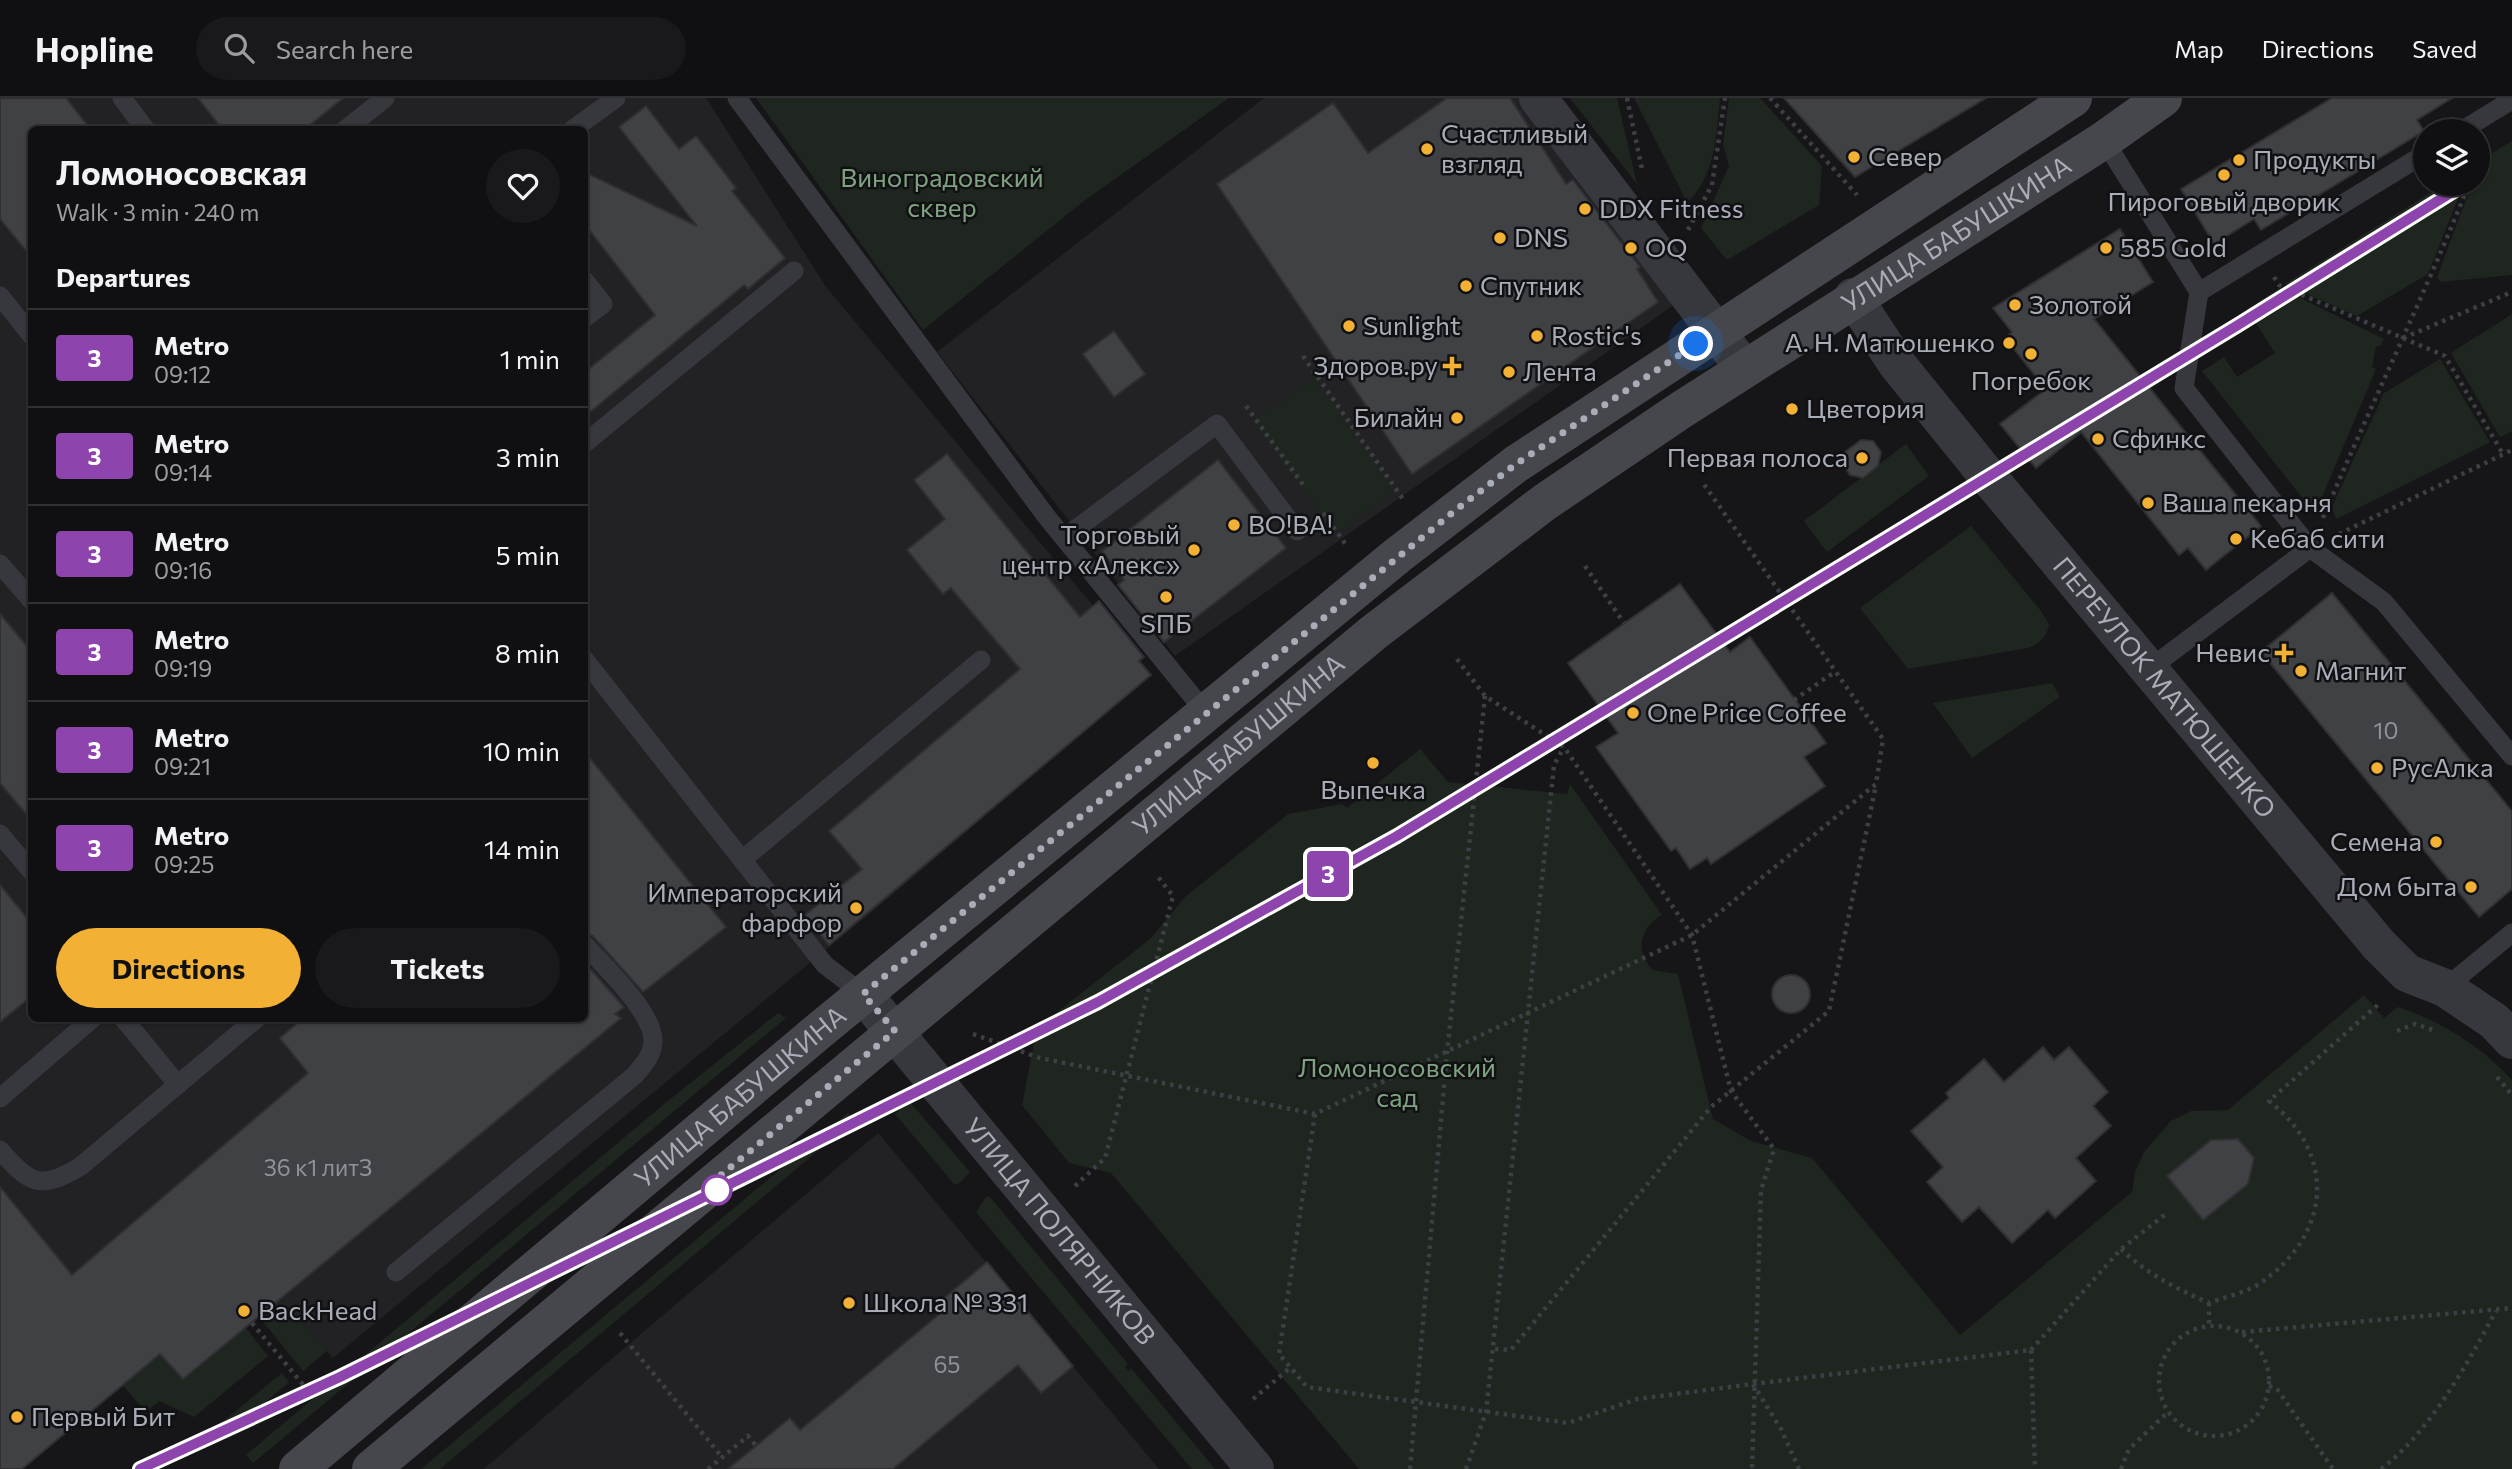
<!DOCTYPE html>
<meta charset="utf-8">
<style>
body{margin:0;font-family:Commissioner,sans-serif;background:#19191b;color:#f1f3f6;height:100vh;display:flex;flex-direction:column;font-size:26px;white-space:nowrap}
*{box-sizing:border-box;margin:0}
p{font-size:23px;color:#9c9d9f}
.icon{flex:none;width:38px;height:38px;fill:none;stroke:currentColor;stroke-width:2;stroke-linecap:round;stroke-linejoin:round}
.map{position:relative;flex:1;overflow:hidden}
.details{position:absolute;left:28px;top:28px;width:560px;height:896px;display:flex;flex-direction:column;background:#101012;border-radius:10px;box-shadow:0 2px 5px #0004,0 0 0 2px #303032}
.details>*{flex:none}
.badge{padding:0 14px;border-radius:5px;font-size:24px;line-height:46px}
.controls{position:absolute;left:2413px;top:21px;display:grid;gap:14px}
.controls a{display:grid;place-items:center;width:77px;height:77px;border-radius:50%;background:#101012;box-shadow:0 2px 5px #0004,0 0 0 2px #303032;font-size:35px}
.you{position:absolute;width:35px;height:35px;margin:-18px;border:5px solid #fff;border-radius:50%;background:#1a73e8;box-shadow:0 0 0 10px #1a73e833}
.map>.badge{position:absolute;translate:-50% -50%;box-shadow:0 0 0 4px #fff}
h2{padding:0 28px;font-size:26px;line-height:63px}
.round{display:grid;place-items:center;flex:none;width:74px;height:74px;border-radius:37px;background:#19191b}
.head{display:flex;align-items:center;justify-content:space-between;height:119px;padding:0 28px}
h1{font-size:33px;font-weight:700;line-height:52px}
.action{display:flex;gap:14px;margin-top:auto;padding:14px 28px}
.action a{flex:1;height:80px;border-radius:42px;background:#f2b134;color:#111;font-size:28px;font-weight:700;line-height:80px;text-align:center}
.action a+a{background:#19191b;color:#f1f3f6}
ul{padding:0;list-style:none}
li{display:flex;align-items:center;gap:21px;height:98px;padding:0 28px;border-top:2px solid #303032}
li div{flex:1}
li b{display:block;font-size:26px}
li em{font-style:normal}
li .badge{min-width:77px;font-weight:700;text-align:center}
header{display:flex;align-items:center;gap:42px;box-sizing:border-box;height:98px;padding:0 35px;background:#101012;border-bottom:2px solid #303032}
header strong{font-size:33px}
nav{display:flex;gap:38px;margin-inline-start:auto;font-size:24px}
.search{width:490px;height:63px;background:#19191b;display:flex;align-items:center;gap:18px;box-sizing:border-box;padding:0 24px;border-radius:38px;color:#9c9d9f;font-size:26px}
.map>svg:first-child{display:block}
.built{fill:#222225;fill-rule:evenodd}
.green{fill:#1e261f}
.building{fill:#404145;stroke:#303034;stroke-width:2}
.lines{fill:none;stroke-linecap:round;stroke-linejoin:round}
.path{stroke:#3d3f44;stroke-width:4.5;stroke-dasharray:3.5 5;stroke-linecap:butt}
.lane{stroke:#37383d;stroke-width:19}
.street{stroke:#37383d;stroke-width:38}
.secondary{stroke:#45474d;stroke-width:38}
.line-casing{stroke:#fff;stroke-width:16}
.line{stroke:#8e44ad;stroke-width:10}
.walk{stroke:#a8adb8;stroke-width:7;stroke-dasharray:0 12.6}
.poi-dot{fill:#f2b134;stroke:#111113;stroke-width:2.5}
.stop-dot{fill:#fff;stroke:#8e44ad;stroke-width:3.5}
.labels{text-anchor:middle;stroke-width:5;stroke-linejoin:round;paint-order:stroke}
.number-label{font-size:23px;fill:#8e929b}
.poi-label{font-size:26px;fill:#a8adb8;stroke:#111113;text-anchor:start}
.park-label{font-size:26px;fill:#7fa381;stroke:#111113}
.street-label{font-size:26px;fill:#a8adb8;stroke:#111113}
</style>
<header>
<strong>Hopline</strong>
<div class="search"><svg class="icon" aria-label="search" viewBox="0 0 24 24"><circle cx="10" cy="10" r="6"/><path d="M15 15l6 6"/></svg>Search here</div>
<nav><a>Map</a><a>Directions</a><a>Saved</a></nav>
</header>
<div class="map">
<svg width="2512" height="1371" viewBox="0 0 2512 1371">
<rect width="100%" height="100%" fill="#161618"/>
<!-- built -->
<g class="built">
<path d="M0,0H706L826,189L1151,577L893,796L333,1260L280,1201L183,1281L102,1263L123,1288L22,1371H0ZM32,32H584V920H32Z"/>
<polygon points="1264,0 1525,0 1678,204 1175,558 937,254"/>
<polygon points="878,1035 1159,1371 484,1371 629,1246"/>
</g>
<!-- green -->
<g class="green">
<polygon points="756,0 1229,0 1084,103 923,232"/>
<polygon points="1570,0 1617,0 1637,86"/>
<path d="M1634,0H1720C1717,34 1715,81 1687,104Z"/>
<polygon points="1729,0 1760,0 1822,68 1819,107 1727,162 1701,130 1729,68 1723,46"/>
<polygon points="2512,43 2512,177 2440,184 2437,179 2472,86 2478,86 2478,64"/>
<polygon points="2444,86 2464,86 2428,176 2357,218 2285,186"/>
<polygon points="2280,190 2384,241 2380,248 2376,248 2372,269 2376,271 2315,416 2202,273 2224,259 2237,279 2275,255 2247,211"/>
<polygon points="2512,216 2512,333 2500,339 2451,255"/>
<polygon points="2440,261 2490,344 2336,421 2332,409 2384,295"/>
<polygon points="1314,280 1395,393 1335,436 1253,323"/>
<polygon points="1906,346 1929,378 1827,454 1804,423"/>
<path d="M1971,428L2041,513L2049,526C2047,539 2040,545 2028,550L1908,571L1860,510Z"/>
<polygon points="2052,585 2060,599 1972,660 1933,605"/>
<path d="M1420,651L1448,684L1567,696L1570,686L1662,817C1640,829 1634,854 1653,872L1678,876L1713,1021L1751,1043L1812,1060L1960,1237L2132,1094L2135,1074L2144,1054L2171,1023L2191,1013L2228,1012L2364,897L2384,920L2398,909C2442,924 2480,947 2512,982V1371H1359L1111,1075L1069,1065L1022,1007L1037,930L1150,841L1185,799L1288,716L1342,706L1347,710Z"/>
<polygon points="778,915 786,920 253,1365 246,1357 664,1006"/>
<polygon points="909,1003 970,1074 958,1086 954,1086 895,1016"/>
<polygon points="848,1015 853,1023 440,1371 421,1371"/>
<polygon points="986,1099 990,1099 1128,1266 1125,1269 1129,1273 1131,1270 1215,1371 1192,1371 976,1114"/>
<polygon points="280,1201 327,1253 303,1273 259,1219"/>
<polygon points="246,1230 268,1258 194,1319 159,1303 146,1314 101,1263 139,1231 183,1281"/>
<polygon points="282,1275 289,1284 228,1336 220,1326"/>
</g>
<!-- building -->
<g class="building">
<polygon points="0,0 66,0 91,32 32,32 32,160 0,121"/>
<polygon points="198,0 343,0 304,32 223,32"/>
<polygon points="1447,0 1510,0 1566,86 1573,82 1640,169 1637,171 1658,204 1412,376 1217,86 1333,5 1368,55"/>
<polygon points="1784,0 1986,0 1855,79"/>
<polygon points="2332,0 2452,0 2417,22 2424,33 2261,132 2254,121 2214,146 2181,91"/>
<polygon points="646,8 679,51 696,38 736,90 732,93 785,160 748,191 744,187 584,319 584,275 655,217 584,125 584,74 697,128 619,29"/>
<polygon points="2120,131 2153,184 2094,221 2261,428 2206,472 2188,450 2179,457 2081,334 2036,370 2000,326 2046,291 2005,240 2012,234 1993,210"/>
<polygon points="1114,233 1145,276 1114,299 1083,256"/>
<polygon points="1861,342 1873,343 1881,354 1878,368 1863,380 1850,377 1843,366 1845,354"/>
<polygon points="947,356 1080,519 1099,503 1144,559 1139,563 1151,577 829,847 805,817 862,771 829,733 1020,571 951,490 943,496 907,452 945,421 914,382"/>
<polygon points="1218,362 1286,450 1164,544 1118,487 1124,482 1102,453"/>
<polygon points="1680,486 1730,554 1750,539 1826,645 1804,659 1825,688 1711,766 1707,760 1690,771 1676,750 1671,753 1596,649 1618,635 1568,565"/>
<polygon points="2332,495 2512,713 2512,791 2479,819 2261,554"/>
<polygon points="0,516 32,554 32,723 0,685"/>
<polygon points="584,653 726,829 643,894 593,838 584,834"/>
<polygon points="0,787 32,826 32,898 0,924"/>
<polygon points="584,864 624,909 615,916 621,920 183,1281 160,1256 22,1371 0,1371 0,1089 72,1177 308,975 280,940 303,920 584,920"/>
<circle cx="1791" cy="896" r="19"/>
<polygon points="2043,949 2054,962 2069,949 2108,994 2093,1008 2111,1028 2076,1060 2096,1083 2055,1120 2048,1112 2012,1145 1979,1109 1962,1124 1927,1084 1943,1069 1911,1033 1949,1000 1946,995 1984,961 2004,984"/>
<polygon points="2238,1041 2254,1060 2248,1086 2203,1122 2167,1078 2211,1042"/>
<polygon points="987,1164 1073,1268 1041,1295 1018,1267 893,1371 728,1371 790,1320 800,1332 942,1214 936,1207"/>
</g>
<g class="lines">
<!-- path -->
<g class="path">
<polyline points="1627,0 1642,71"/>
<polyline points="1770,0 1857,97"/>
<polyline points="1688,132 1712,87 1725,0"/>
<polyline points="2274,179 2279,187 2445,258 2503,356"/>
<polyline points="2403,240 2512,194"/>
<polyline points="1303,258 1405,404"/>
<polyline points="1246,308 1304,388"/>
<polyline points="1323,415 1347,448"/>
<path d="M2323,420C2370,308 2424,199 2469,86"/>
<polyline points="2339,436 2512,352"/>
<polyline points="1585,468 1624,525"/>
<polyline points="1457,561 1485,598 1564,649 1692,837 1731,993 1774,1051 1761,1092 1752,1371"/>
<polyline points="1794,602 1836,573"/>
<polyline points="2397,933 2415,926 2433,932"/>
<polyline points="973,936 1040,960 1315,1016 1692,837 1876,686 1883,641 1703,385"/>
<polyline points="2497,979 2512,997"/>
<polyline points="1315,1016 1279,1256 1307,1289 1568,1325 1637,1301 1753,1286 1781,1331 1799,1371"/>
<polyline points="1075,1088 1105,1060 1173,798 1158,779"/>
<path d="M2121,1151C2147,1176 2175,1190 2209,1205C2224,1199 2245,1195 2259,1186C2331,1137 2338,1057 2269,1003L2380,905"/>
<polyline points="2209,1205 2209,1227"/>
<polyline points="252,1225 305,1289"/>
<circle cx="2214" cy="1283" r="55"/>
<polyline points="2242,1234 2512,1210"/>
<polyline points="620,1235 722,1359"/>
<polyline points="1495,1251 1511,1252 1711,1009 1829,913 1876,687"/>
<polyline points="2031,1252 2121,1151 2167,1115"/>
<polyline points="1753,1286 2031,1252 2035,1371"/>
<polyline points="2269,1288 2277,1291 2333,1371"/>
<polyline points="1253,1301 1290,1270"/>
<polyline points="708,1371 748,1338 756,1348"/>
<polyline points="1410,1371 1447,955 1485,598"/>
<polyline points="1466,1371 1486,1314 1554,667 1564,649"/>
<polyline points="2121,1371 2129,1351 2169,1313"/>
<path d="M2381,1371C2430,1334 2467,1266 2496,1213"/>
</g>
<!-- lane -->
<g class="lane">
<polyline points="122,0 146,32"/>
<polyline points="737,0 1046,418 1206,615"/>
<polyline points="345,32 385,0"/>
<polyline points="572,32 616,0"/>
<polyline points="2461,33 2512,2"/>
<polyline points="2104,42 2199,194"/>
<polyline points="584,182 603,206 584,220"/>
<polyline points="0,198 32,238"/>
<polyline points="584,346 794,173"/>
<polyline points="1064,440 1217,326 1297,433"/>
<polyline points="2310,450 2384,504 2512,658"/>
<polyline points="0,466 32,503"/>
<polyline points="584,561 825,867 863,896"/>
<polyline points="2149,571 2310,450 2184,290 2199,194 2426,55"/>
<polyline points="0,736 32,774"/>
<polyline points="742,762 981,562"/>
<polyline points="2445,890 2512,835"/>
<polyline points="123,920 178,987"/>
<polyline points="0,1000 93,920"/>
<path d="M0,1052C30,1086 40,1093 81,1068L257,920"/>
<path d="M396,1174L635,977C644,966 652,958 653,944C655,916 603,867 584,846"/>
</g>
<!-- street -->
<g class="street">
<polyline points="1538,0 1744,270"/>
<path id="s1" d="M1853,199L1897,266L1990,381L2379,847L2407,875L2445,890L2494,923L2512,942"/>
<path id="s2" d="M863,896L1255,1371"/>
</g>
<!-- secondary -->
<g class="secondary">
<path id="s3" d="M298,1371L820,932L1398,457L1516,366L2073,0"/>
<path id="s4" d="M371,1371L1373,535L1545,404L1681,312L2104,42L2163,0"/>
</g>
</g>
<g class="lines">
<!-- line casing -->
<g class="line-casing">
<polyline id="line" points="140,1371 340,1279 1098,904 1397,738 2238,227 2465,86"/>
</g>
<!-- line -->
<use href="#line" class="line"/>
<!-- walk -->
<polyline class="walk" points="717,1092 703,1092 895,933 863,896 1457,411 1516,366 1696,246"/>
</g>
<!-- markers -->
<g class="poi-dot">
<circle cx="1427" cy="51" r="7"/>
<circle cx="1854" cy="59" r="7"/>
<circle cx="2239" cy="62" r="7"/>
<circle cx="2224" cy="77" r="7"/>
<circle cx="1585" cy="111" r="7"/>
<circle cx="1500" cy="140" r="7"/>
<circle cx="1631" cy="150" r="7"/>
<circle cx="2106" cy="150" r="7"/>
<circle cx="1466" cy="188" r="7"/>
<circle cx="2015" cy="207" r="7"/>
<circle cx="1349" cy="228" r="7"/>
<circle cx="1537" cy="238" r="7"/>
<circle cx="2009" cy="245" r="7"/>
<circle cx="2031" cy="256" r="7"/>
<path d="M1448.5 257.5h7v7h7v7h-7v7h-7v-7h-7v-7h7z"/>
<circle cx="1509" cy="274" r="7"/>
<circle cx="1792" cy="311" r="7"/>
<circle cx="1457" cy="320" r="7"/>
<circle cx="2098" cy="341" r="7"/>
<circle cx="1862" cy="360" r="7"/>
<circle cx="2148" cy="405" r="7"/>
<circle cx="1234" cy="427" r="7"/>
<circle cx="2236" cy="441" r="7"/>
<circle cx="1194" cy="452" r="7"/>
<circle cx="1166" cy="499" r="7"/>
<path d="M2280.5 544.5h7v7h7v7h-7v7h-7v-7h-7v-7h7z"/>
<circle cx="2301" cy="573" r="7"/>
<circle cx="1633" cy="615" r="7"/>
<circle cx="1373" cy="665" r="7"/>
<circle cx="2377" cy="670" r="7"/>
<circle cx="2436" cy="744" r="7"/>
<circle cx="2471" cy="789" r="7"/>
<circle cx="856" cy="810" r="7"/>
<circle cx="849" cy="1205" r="7"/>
<circle cx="244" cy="1213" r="7"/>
<circle cx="17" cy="1319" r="7"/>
</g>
<circle class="stop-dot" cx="717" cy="1092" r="14"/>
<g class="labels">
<!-- number labels -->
<g class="number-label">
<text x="2386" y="641">10</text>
<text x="318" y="1078">36 к1 литЗ</text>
<text x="947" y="1275">65</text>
</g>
<!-- poi labels -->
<g class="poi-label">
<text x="1441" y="45">Счастливый<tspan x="1441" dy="30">взгляд</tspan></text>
<text x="1868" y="68">Север</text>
<text x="2253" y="71">Продукты</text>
<text x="2224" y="113" text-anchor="middle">Пироговый дворик</text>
<text x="1599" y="120">DDX Fitness</text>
<text x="1514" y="149">DNS</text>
<text x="1645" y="159">OQ</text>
<text x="2120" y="159">585 Gold</text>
<text x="1480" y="197">Спутник</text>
<text x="2029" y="216">Золотой</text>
<text x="1363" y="237">Sunlight</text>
<text x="1551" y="247">Rostic's</text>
<text x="1995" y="254" text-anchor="end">А. Н. Матюшенко</text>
<text x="1438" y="277" text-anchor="end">Здоров.ру</text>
<text x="1523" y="283">Лента</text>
<text x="2031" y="292" text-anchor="middle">Погребок</text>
<text x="1806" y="320">Цветория</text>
<text x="1443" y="329" text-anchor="end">Билайн</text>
<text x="2112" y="350">Сфинкс</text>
<text x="1848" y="369" text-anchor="end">Первая полоса</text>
<text x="2162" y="414">Ваша пекарня</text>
<text x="1248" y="436">ВО!ВА!</text>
<text x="1180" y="446" text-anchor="end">Торговый<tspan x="1180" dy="30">центр «Алекс»</tspan></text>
<text x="2250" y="450">Кебаб сити</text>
<text x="1166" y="535" text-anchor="middle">SПБ</text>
<text x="2270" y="564" text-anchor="end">Невис</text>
<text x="2315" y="582">Магнит</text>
<text x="1647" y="624">One Price Coffee</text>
<text x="2391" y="679">РусАлка</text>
<text x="1373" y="701" text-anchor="middle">Выпечка</text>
<text x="2422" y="753" text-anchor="end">Семена</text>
<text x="2457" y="798" text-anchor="end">Дом быта</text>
<text x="842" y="804" text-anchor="end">Императорский<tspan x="842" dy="30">фарфор</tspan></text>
<text x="863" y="1214">Школа № 331</text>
<text x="258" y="1222">BackHead</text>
<text x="31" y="1328">Первый Бит</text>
</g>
<!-- park labels -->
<g class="park-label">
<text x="942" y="89">Виноградовский<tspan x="942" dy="30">сквер</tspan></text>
<text x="1397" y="979">Ломоносовский<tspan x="1397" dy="30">сад</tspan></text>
</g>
<!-- street labels -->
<g class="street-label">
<text dy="9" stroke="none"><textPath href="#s4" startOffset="2012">УЛИЦА БАБУШКИНА</textPath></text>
<text dy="9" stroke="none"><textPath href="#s1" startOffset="500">ПЕРЕУЛОК МАТЮШЕНКО</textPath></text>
<text dy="9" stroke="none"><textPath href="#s4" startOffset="1130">УЛИЦА БАБУШКИНА</textPath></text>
<text dy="9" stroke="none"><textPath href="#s3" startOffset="578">УЛИЦА БАБУШКИНА</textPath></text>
<text dy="9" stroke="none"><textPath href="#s2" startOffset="308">УЛИЦА ПОЛЯРНИКОВ</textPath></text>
</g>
</g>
</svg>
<div class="controls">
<a><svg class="icon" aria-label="layers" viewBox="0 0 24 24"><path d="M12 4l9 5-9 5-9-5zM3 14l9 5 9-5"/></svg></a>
</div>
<div class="you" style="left:1696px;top:246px"></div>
<b class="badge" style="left:1328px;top:776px;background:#8e44ad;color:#fff">3</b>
<section class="details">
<div class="head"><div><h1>Ломоносовская</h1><p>Walk · 3 min · 240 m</p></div><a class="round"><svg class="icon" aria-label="heart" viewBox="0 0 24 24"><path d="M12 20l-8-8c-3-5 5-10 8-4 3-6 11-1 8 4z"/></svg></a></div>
<h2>Departures</h2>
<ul>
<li><span class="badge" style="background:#8e44ad;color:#fff">3</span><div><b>Metro</b><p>09:12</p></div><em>1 min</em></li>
<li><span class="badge" style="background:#8e44ad;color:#fff">3</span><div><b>Metro</b><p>09:14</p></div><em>3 min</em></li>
<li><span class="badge" style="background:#8e44ad;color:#fff">3</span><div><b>Metro</b><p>09:16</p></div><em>5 min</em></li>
<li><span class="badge" style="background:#8e44ad;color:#fff">3</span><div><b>Metro</b><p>09:19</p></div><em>8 min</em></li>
<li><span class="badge" style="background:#8e44ad;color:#fff">3</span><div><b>Metro</b><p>09:21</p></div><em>10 min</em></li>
<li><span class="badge" style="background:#8e44ad;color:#fff">3</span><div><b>Metro</b><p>09:25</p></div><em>14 min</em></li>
</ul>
<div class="action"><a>Directions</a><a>Tickets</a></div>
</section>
</div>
